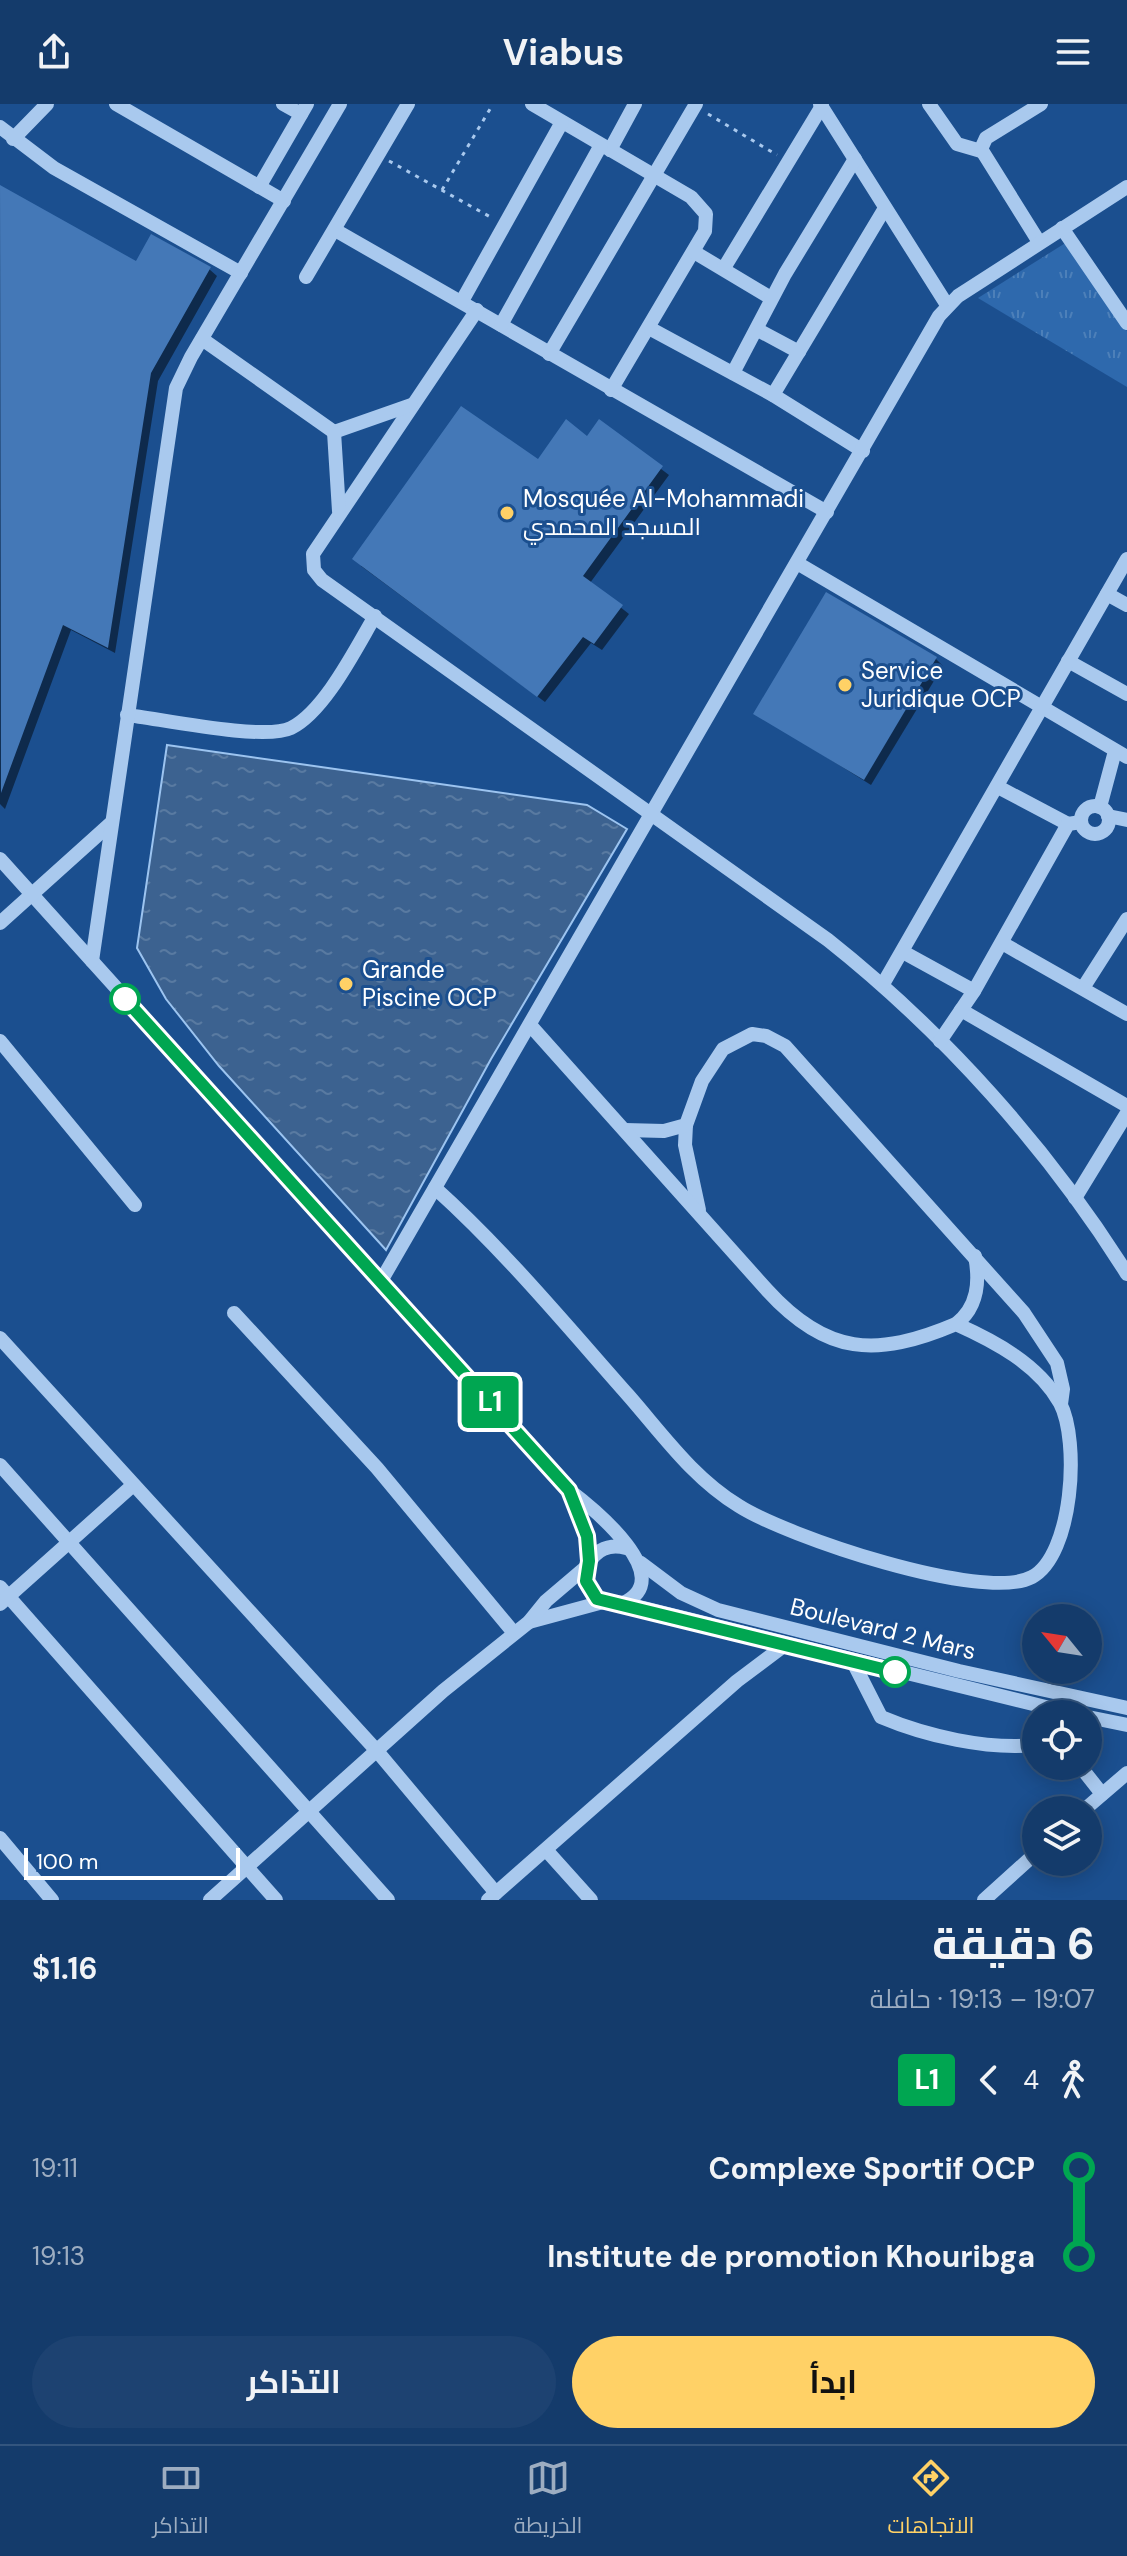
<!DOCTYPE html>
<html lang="ar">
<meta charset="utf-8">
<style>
body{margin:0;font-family:"DM Sans",Cairo,sans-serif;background:#1d4271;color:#f1f3f6;direction:rtl;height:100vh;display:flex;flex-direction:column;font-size:30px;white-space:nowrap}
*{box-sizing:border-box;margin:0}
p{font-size:26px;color:#9dadc1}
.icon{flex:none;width:44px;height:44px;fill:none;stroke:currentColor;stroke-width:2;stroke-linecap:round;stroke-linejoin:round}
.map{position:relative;height:1796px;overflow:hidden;direction:ltr}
.drawer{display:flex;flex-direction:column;background:#143b6b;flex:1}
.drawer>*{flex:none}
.badge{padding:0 16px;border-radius:6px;font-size:28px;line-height:52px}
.needle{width:52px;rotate:300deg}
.buttons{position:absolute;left:1022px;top:1500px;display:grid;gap:16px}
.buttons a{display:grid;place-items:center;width:80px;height:80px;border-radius:50%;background:#143b6b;box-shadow:0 4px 20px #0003,0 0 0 2px #33557e;font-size:40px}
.scale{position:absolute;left:24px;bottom:20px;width:216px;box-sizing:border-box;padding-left:8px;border:4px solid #fff;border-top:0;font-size:22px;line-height:28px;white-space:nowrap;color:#fff;-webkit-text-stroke:6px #1b4f8f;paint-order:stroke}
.map>.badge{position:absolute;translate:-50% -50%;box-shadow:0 0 0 4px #fff}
.legs{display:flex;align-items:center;gap:12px;height:88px;padding:0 32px;font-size:26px}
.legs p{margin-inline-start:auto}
.head{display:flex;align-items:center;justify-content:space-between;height:136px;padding:0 32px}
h1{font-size:44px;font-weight:700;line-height:60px}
.cta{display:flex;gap:16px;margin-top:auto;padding:16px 32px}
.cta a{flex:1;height:92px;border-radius:48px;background:#ffd166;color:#111;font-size:32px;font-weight:700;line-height:92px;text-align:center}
.cta a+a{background:#1d4271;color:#f1f3f6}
ul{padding:0 32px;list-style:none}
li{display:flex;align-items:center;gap:28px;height:88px;font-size:30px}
li i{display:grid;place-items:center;width:12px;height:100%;margin:0 10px;background:currentColor}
li i::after{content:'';width:20px;height:20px;margin:-10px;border:6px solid;border-radius:50%;background:#143b6b}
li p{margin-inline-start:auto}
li:first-child i{background:linear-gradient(#0000 50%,currentColor 0)}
li:last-child i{background:linear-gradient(currentColor 50%,#0000 0)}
header{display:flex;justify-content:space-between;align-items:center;height:104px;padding:0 32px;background:#143b6b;font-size:36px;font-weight:700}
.tab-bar{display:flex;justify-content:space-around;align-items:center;height:112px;border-top:2px solid #33557e;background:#143b6b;font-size:22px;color:#9dadc1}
.tab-bar a{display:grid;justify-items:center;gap:4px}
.tab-bar .active{color:#ffd166}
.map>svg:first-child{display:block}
.grass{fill:url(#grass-tufts)}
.water{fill:url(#water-ripples);stroke:#9cc4f0;stroke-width:2}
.shadow{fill:#0007}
.building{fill:#4478b7}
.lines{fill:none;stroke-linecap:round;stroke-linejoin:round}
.path{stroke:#a9c9ee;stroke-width:3;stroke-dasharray:4 6;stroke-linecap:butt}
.minor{stroke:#a9c9ee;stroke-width:14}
.line-1-casing{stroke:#fff;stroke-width:18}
.line-1{stroke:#00a651;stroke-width:12}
.poi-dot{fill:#ffd166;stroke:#1b4f8f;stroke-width:3}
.stop-1-dot{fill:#fff;stroke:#00a651;stroke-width:4}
.labels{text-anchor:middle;stroke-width:6;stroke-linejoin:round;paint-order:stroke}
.poi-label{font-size:24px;fill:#fff;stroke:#1b4f8f;text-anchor:start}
.street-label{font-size:24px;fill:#fff;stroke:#1b4f8f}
</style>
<header><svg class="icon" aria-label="menu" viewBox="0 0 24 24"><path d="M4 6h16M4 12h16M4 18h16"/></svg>Viabus<svg class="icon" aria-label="share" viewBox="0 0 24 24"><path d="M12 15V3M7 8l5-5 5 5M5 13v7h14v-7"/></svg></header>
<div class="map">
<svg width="1127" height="1796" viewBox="0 0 1127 1796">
<defs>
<pattern id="grass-tufts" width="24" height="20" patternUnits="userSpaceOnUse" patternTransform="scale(2)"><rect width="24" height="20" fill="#2e69ad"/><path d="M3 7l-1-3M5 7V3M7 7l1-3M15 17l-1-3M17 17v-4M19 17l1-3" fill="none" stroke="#4d80b9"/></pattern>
<pattern id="water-ripples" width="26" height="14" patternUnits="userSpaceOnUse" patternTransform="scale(2)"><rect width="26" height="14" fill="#3c6290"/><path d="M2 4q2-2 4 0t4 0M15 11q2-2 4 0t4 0" fill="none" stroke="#597aa1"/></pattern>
</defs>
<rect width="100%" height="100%" fill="#1b4f8f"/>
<!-- grass -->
<polygon class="grass" points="1067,138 1127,227 1127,283 978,194"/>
<!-- water -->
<polygon class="water" points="167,641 587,701 627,725 491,955 386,1146 219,962 166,895 137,844"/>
<!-- shadow -->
<g class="shadow">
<polygon points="0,83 137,160 209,165 217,172 158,277 115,549 71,526 5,705 0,700"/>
<polygon points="599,318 669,371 590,479 629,510 602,546 591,539 545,598 361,462 538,358 588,335"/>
<polygon points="936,555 943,562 871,681 756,609"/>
</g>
<!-- building -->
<g class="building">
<polygon points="0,81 136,157 151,130 211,163 151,269 108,544 63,521 1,689"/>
<polygon points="461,302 538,355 566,315 587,332 599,315 663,362 583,472 623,501 594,540 583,533 537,593 352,455"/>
<polygon points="826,488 937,553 864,676 753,610"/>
</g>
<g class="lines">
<!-- path -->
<g class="path">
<polyline points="708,10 777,51"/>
<polyline points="389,57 494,115"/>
<polyline points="442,86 493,0"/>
</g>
<!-- minor -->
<g class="minor">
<polyline points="116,0 284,97"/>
<polyline points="283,0 301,10"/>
<polyline points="532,0 691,93 706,110 705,127 611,286"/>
<polyline points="820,0 947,201"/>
<polyline points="929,0 957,40 981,47"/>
<polyline points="0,23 54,64 241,169"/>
<polyline points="13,35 47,0"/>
<polyline points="610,46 635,0"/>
<polyline points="259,83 307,0"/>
<polyline points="1062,124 1127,219"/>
<polyline points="335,126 827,408"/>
<polyline points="1039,138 981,45 986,34 1041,0"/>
<polyline points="694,148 771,194"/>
<polyline points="724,164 822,2"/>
<polyline points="306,173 408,0"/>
<polyline points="462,197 562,18"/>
<path d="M477,206L313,450L314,466L322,476L828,836C944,928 1049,1045 1127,1170"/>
<polyline points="501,221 601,41"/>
<polyline points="649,224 773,291 863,347"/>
<polyline points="758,226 799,248"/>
<polyline points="202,235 334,328 411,301"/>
<polyline points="549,250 696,0"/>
<polyline points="733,269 785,170 855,55"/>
<polyline points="773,291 885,104"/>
<polyline points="334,328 339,407"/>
<polyline points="797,459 1127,653"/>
<polyline points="1107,490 1127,501"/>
<polyline points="1068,557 1127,590"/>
<path d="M127,611C161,615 264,637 291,624C325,607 356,544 375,512"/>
<polyline points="998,683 1068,720"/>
<circle cx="1095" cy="716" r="14"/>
<polyline points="1100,703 1115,647"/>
<polyline points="1108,712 1127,716"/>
<path d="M0,755L569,1386C594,1405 679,1474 623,1499L603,1498L588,1484C580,1458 600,1437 626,1444"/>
<polyline points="0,819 110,720"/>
<polyline points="1002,839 1127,910"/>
<polyline points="903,848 974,887"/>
<polyline points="92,857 176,284 191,253 340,0"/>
<polyline points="883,880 1127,455"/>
<polyline points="1083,884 1127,815"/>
<polyline points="961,906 1127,1002"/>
<polyline points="0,937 135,1101"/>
<polyline points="940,937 974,887 1068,720 1081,718"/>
<polyline points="686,1021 685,1041 699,1106"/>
<polyline points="625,1026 664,1027 686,1021 702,977 723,945 752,930 766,932 785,942 1024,1209 1057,1259 1063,1285 1061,1300"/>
<path d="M435,1084C505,1147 566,1221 628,1291C663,1331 693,1374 739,1402C786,1432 983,1499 1032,1473C1073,1451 1080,1337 1060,1299C1038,1260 994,1237 956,1220C876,1254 826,1251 767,1186L530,921"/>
<polyline points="1075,1094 1127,1009"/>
<polyline points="381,1177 939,212 958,192 1127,83"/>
<polyline points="234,1209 377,1364 514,1529"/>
<path d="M956,1220C978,1203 980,1178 975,1152"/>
<polyline points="0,1234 377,1647 496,1789"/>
<polyline points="0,1361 388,1796"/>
<polyline points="572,1392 587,1432 589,1457"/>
<polyline points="641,1459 681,1489 718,1506 959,1567 1127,1604"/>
<polyline points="0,1483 276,1796"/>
<polyline points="623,1499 1074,1610"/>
<polyline points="0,1500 132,1382"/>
<polyline points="529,1518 603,1498"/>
<path d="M853,1558L881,1613C926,1632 987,1646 1036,1641"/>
<polyline points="1088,1613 1127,1621"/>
<polyline points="1080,1662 1102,1690"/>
<polyline points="1084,1706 1127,1669"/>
<polyline points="0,1734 52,1796"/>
<polyline points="547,1747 591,1796"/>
<polyline points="210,1796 443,1587 529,1518 546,1497 586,1463"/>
<polyline points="488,1796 737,1577 785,1541"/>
<polyline points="984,1796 1036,1749"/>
</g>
</g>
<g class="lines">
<!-- line-1 casing -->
<g class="line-1-casing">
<polyline id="line-1" points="125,895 569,1386 587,1432 589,1457 586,1477 597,1495 895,1568"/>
</g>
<!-- line-1 -->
<use href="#line-1" class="line-1"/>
</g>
<!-- markers -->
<g class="poi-dot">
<circle cx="507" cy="409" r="8"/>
<circle cx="845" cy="581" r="8"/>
<circle cx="346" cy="880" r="8"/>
</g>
<g class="stop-1-dot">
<circle cx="125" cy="895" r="14"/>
<circle cx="895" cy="1568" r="14"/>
</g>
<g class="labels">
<!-- poi labels -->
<g class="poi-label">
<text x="523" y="403">Mosquée Al-Mohammadi<tspan x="523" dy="28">المسجد المحمدي</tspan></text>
<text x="861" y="575">Service<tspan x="861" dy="28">Juridique OCP</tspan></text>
<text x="362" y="874">Grande<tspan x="362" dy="28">Piscine OCP</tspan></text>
</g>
<!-- street labels -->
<g class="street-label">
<text transform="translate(883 1525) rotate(14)" y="8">Boulevard 2 Mars</text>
</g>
</g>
</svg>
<div class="buttons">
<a><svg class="needle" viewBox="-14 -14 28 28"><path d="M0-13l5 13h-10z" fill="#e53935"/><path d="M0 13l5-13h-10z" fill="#9dadc1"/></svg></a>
<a><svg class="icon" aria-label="locate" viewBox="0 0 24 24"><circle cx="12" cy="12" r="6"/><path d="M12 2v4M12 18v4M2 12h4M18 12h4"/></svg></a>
<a><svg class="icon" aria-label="layers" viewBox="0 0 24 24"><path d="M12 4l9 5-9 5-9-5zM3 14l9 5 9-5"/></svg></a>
</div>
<div class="scale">100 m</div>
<b class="badge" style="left:490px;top:1298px;background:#00a651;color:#fff">L1</b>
</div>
<section class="drawer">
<div class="head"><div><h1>6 دقيقة</h1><p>19:07 – 19:13 · حافلة</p></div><b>$1.16</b></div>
<div class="legs"><svg class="icon" aria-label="walk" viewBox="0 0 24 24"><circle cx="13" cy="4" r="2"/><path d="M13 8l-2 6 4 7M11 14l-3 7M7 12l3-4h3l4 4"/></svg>4<svg class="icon" aria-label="back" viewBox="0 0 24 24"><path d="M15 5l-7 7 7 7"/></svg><b class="badge" style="background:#00a651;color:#fff">L1</b></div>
<ul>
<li><i style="color:#00a651"></i><b>Complexe Sportif OCP</b><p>19:11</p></li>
<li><i style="color:#00a651"></i><b>Institute de promotion Khouribga</b><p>19:13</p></li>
</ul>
<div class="cta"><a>ابدأ</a><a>التذاكر</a></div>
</section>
<nav class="tab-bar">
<a class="active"><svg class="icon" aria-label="directions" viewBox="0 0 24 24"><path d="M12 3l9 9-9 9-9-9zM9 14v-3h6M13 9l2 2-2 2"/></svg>الاتجاهات</a>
<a><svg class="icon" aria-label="map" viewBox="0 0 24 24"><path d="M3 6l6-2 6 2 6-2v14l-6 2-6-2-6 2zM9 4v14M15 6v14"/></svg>الخريطة</a>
<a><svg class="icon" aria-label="tickets" viewBox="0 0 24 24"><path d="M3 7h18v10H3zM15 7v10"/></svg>التذاكر</a>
</nav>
